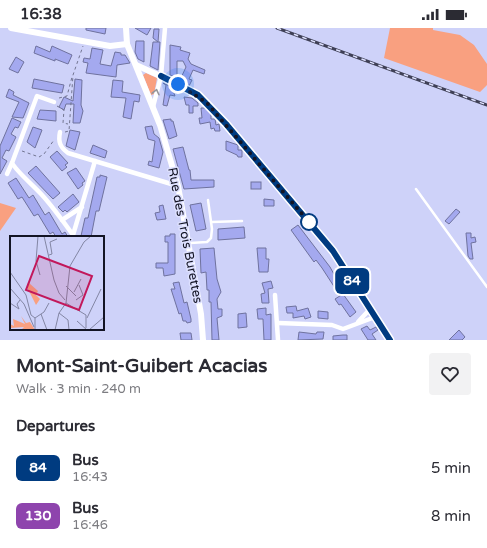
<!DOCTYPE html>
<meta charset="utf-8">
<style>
body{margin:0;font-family:"Varela Round",sans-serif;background:#f2f2f3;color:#2b2b33;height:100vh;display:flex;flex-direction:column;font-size:15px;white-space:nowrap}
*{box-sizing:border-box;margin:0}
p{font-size:13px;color:#7c7c81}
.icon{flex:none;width:22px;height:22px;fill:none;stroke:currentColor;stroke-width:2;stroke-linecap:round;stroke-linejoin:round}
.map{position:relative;height:312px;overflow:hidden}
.drawer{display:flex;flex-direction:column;background:#fff;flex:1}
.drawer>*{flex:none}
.badge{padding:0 8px;border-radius:6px;font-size:14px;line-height:26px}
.you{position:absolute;width:20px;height:20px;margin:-10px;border:3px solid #fff;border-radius:50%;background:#1a73e8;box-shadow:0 0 0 6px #1a73e833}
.map>.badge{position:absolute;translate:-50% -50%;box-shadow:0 0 0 2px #fff}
h2{padding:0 16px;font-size:15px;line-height:36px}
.round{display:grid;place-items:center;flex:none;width:42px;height:42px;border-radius:4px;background:#f2f2f3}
.overview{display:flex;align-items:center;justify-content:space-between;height:68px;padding:0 16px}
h1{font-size:19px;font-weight:700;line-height:30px}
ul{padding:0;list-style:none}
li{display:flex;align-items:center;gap:12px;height:48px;padding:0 16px}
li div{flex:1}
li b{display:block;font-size:15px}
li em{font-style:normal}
li .badge{min-width:44px;font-weight:700;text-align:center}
.status{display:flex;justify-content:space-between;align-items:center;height:28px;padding:0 20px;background:#fff;direction:ltr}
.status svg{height:11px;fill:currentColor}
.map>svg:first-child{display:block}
.green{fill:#f9a080}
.building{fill:#a4a9ef;stroke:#6f729e}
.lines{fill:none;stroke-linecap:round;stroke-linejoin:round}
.path{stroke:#727591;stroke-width:1;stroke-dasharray:3 3;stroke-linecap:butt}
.service{stroke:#fff;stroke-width:2.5}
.minor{stroke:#fff;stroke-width:4.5}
.tertiary{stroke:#fff;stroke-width:6}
.rail-casing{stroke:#3f4056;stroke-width:3}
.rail{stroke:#dde0fe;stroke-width:1.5;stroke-dasharray:4.5;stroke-linecap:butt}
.oneway{stroke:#95959c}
.line-casing{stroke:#fff;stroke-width:9}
.line{stroke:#003b80;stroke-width:6}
.walk{stroke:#131424;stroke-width:4;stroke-dasharray:0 7.2}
.stop-dot{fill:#fff;stroke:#003b80;stroke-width:2}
.labels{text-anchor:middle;stroke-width:3;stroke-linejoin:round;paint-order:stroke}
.street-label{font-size:13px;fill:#131424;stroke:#dde0fe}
.inset-road{fill:none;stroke:#8386a4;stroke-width:1}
.view{fill:#c2185b;fill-opacity:0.15;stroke:#c2185b;stroke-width:2}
.inset-edge{fill:none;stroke:#131424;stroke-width:2}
</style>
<div class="status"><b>16:38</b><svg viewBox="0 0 49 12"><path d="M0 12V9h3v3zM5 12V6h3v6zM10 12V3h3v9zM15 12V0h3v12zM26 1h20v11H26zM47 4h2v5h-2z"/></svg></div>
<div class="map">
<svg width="487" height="312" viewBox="0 0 487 312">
<rect width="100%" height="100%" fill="#ced2f9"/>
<!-- green -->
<g class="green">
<polygon points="390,0 433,0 433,2 460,7 474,17 487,36 487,57 480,64 384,30"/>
<polygon points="146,45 157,50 154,66 151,67 143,47"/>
<polygon points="0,175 16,180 0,203"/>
</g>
<!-- building -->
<g class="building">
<polygon points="86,0 106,0 105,6 86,2"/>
<polygon points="135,0 151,0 147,7"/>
<polygon points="154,1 159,1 158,14 153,10"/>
<polygon points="136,13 144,13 144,34 138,31 135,24"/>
<polygon points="153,14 160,14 158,42 150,38"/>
<polygon points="170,17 181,19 180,22 190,25 188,31 191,36 205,42 204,46 193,42 189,51 192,52 189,58 180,52 186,39 183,33 177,33 177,50 170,47"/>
<polygon points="36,18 50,24 52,18 72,27 68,36 55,31 55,33 34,25"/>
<polygon points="92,20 103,22 100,36 111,38 115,24 121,25 121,27 125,27 130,35 117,37 116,49 86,45 88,35 83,34 84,30 90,31"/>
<polygon points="16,29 24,34 18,45 9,41"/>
<polygon points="34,51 64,57 62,65 32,60"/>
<polygon points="75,51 82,52 81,77 83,83 80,95 73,95 74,76 66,76 64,82 59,79 64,69 73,73"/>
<polygon points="113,52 123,53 122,64 140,67 139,74 134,73 131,91 123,89 126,70 111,69"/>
<polygon points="163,55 180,63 179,64 172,60 175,68 170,67 167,78 163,77 166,57"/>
<polygon points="9,61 14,64 13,67 29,75 23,90 12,89 19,74 6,69"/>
<polygon points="184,69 192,70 198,75 198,78 193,78 193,85 189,85 189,77 186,77"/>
<polygon points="201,80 205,80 211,86 211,91 215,91 216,97 219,96 220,103 215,103 214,100 211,101 210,94 200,96 199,90 202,90"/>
<polygon points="40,82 56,83 56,93 37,91"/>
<polygon points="12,90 21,94 18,100 15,99 11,106 16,109 9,123 6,122 2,130 7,133 0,146 0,118"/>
<polygon points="171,91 171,93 173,93 177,108 169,111 163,92"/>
<polygon points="152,98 154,106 159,110 163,124 159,140 148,137 149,133 152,134 155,113 148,111 145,99"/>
<polygon points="33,99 42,102 35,120 27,114"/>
<polygon points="70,102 80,104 75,122 66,118"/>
<polygon points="226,113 238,117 238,122 242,122 242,129 238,129 237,127 226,122"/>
<polygon points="93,117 107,123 105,130 90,125"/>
<polygon points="183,119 189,142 190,142 191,152 214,152 214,159 184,161 173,121"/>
<polygon points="57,123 68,135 65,137 67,139 62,143 50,129"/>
<polygon points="36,138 60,165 53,171 28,145"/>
<polygon points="76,140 85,153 82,155 83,157 78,161 67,145"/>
<polygon points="100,147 107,149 99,183 96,183 91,209 81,208 85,190 88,190 97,149 100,149"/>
<polygon points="16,150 29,170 33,167 45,187 49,184 62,206 65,204 68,209 56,209 53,204 50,206 38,186 34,188 22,169 18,171 8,155"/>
<rect x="251" y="154" width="10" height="7"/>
<polygon points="73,166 79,174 67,184 65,182 63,184 58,179"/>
<polygon points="264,171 274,172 274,178 264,178"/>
<polygon points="201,175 206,201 196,203 190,177"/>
<polygon points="163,177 166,191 157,192 155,185 160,184 159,178"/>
<polygon points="456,181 460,184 449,196 445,193"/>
<polygon points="298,197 330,239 340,257 335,260 322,240 316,232 314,234 291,202"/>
<polygon points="244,199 245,210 218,212 218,201"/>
<polygon points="466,205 471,205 471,210 475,209 476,214 471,215 473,231 470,231 468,228"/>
<polygon points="170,206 175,206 175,246 164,248 163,240 156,240 156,235 168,235 168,214 165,214 165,208 170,208"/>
<polygon points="214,220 217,251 221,264 217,271 218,281 222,281 222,288 217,290 219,312 212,312 211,274 209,274 209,262 207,262 206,244 201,245 200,221"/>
<polygon points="257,220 266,220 266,231 269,231 268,244 259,244"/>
<polygon points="271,253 273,260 268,261 269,275 262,275 261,266 265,265 262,255"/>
<polygon points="179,254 184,275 187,274 191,291 191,294 187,295 186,293 183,293 181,285 179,286 171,261 175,261 173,255"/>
<polygon points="343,266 356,284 350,289 341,276 339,277 335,271"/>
<polygon points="296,278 297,283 308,280 311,289 305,291 304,288 293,290 293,285 287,285 286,279"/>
<polygon points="266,280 266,287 271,286 271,312 264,312 263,291 258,291 257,281"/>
<polygon points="318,283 328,284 328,291 318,290"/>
<polygon points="246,285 247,299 238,300 238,286"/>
<polygon points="367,298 370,302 376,299 378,302 372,306 376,312 368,312 361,301"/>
<polygon points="459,302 465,309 462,312 449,312"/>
<polygon points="299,304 316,306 317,304 324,304 323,311 298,312"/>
<polygon points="180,305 191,305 192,312 181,312"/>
<polygon points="343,307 347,307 347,312 333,312 333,308"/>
</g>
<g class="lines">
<!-- path -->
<g class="path">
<polyline points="59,70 67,68 72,49"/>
<polyline points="57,78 64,82 63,95 68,96"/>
<polyline points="65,104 69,103 73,47 83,18"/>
<polyline points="22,123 39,129 44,126 54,112"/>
</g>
<!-- service -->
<g class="service">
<polyline points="416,161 487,259"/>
<polyline points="212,194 242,193"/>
<polyline points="190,215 207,214 211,210 212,201 208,172"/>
</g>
<!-- minor -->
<g class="minor">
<path d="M54,74L37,68L12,135C17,144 34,158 42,167C53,179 63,193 73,207"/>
<polyline points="153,79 161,48 165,0"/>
<path d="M60,104C58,114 60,119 68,125L178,158"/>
<polyline points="7,146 12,135"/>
<polyline points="62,192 82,179"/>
<polyline points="73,207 95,133"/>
<polyline points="275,267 278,312"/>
<polyline points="358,294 370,281"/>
<polyline points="278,295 332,297 343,301 375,289"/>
</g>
<!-- tertiary -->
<g class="tertiary">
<polyline points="11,0 110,18 127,16"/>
<polyline points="126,0 127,16 160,97 178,158 201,286 203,312"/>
<polyline points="136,37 178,56 207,75 286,166 333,223 390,312"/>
</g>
<!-- rail casing -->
<g class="rail-casing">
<polyline id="rail" points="277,0 487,77"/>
</g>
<!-- rail -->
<use href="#rail" class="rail"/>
</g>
<!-- one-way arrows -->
<defs><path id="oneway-chevron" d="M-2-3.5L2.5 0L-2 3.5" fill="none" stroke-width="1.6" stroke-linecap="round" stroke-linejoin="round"/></defs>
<use class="oneway" href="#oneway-chevron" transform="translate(156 64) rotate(-77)"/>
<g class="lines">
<!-- line casing -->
<g class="line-casing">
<polyline id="line" points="161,48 198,67 226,96 333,223 390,312"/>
</g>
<!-- line -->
<use href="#line" class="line"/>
<!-- walk -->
<polyline class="walk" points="178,56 207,75 309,194"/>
</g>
<!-- markers -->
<circle class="stop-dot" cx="309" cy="194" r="8"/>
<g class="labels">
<!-- street labels -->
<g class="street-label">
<text transform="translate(186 207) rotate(79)" y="5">Rue des Trois Burettes</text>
</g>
</g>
<!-- overview -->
<g transform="translate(10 208)">
<rect width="94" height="94" fill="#ced2f9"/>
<path d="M19,47L28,55L26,59L30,63L26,69L28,73L18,53L17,48ZM11,80L16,87L20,86L25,94H11L14,91L0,92V88L4,90L3,83L15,88Z" fill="#f9a080"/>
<path class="inset-road" d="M28,0L26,25L30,39M34,0L44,44L49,57L55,64M39,19L42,18L40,6L47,3M0,36L16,59L21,79L25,82V94M56,50L66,60M0,52L14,68L24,91M64,56L71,43M66,64L73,59L69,49M0,67L9,73L7,68L10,64M56,67L76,79V92M49,77L58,84L59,94M31,78L37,94M25,82L34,76L39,67M77,82L91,53M67,85L77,94M45,94L49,77L56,67L60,30L74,6L81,0M79,94L94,81"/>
<path class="view" d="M29,20L82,40L69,74L16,54Z"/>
<rect width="94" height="94" class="inset-edge"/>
</g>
</svg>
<div class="you" style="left:178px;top:56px"></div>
<b class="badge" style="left:352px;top:253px;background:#003b80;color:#fff">84</b>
</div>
<section class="drawer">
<div class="overview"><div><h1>Mont-Saint-Guibert Acacias</h1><p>Walk · 3 min · 240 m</p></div><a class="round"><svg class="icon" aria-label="heart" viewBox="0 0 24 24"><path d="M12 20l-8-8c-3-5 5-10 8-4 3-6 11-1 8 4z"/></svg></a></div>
<h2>Departures</h2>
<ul>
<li><span class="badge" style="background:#003b80;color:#fff">84</span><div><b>Bus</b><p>16:43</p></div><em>5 min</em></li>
<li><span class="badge" style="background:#8e44ad;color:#fff">130</span><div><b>Bus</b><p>16:46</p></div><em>8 min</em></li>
</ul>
</section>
